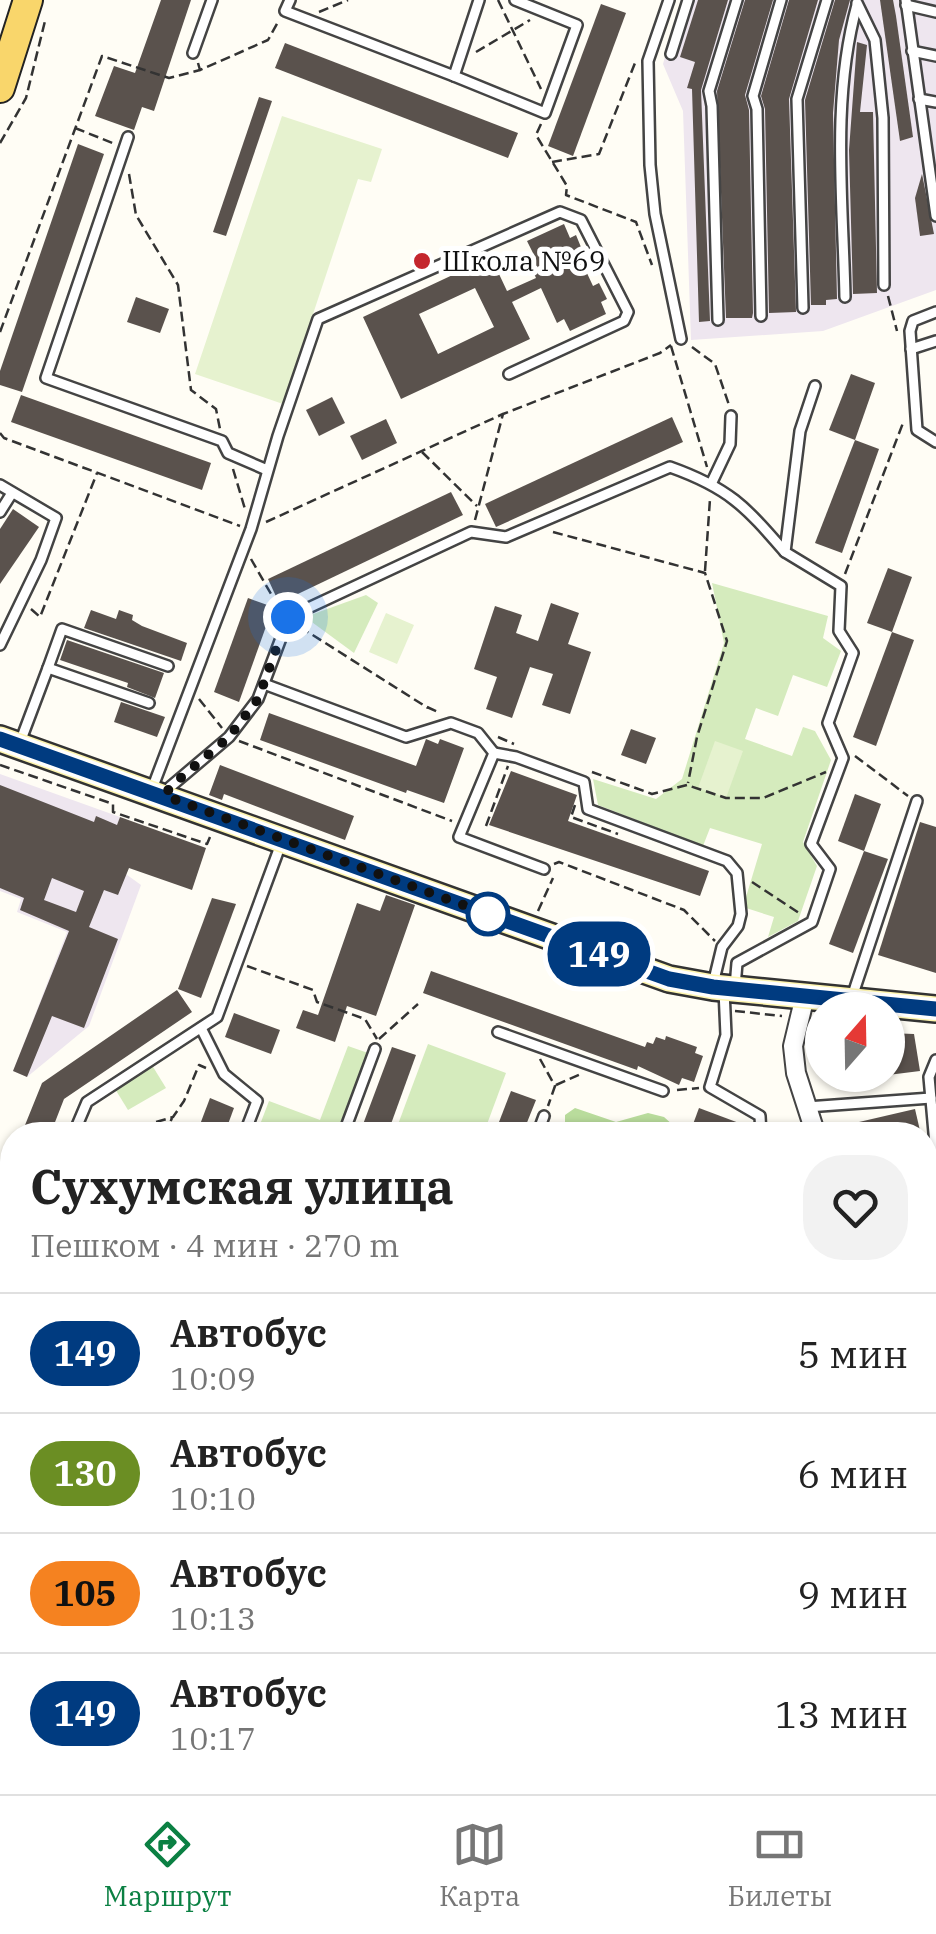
<!DOCTYPE html>
<html lang="ru">
<meta charset="utf-8">
<style>
body{margin:0;font-family:"IBM Plex Serif",serif;background:#f2f2f2;color:#222;height:100vh;display:flex;flex-direction:column;font-size:38px;white-space:nowrap}
*{box-sizing:border-box;margin:0}
p{font-size:32px;color:#767676}
.icon{flex:none;width:55px;height:55px;fill:none;stroke:currentColor;stroke-width:2;stroke-linecap:round;stroke-linejoin:round}
.map{position:relative;flex:1;overflow:hidden}
.side{position:absolute;left:0px;top:1122px;width:938px;height:672px;display:flex;flex-direction:column;background:#fff;border-radius:40px 40px 0 0;box-shadow:0 2px 8px #0004}
.side>*{flex:none}
.badge{padding:0 20px;border-radius:32px;font-size:35px;line-height:65px}
.needle{width:65px;rotate:20deg}
.buttons{position:absolute;left:805px;top:992px;display:grid;gap:20px}
.buttons a{display:grid;place-items:center;width:100px;height:100px;border-radius:50%;background:#fff;box-shadow:0 2px 8px #0004;font-size:50px}
.you{position:absolute;width:50px;height:50px;margin:-25px;border:8px solid #fff;border-radius:50%;background:#1a73e8;box-shadow:0 0 0 15px #1a73e833}
.map>.badge{position:absolute;translate:-50% -50%;box-shadow:0 0 0 5px #fff}
.round{display:grid;place-items:center;flex:none;width:105px;height:105px;border-radius:40px;background:#f2f2f2}
.overview{display:flex;align-items:center;justify-content:space-between;height:170px;padding:0 30px}
h1{font-size:48px;font-weight:700;line-height:75px}
ul{padding:0;list-style:none}
li{display:flex;align-items:center;gap:30px;height:120px;padding:0 30px;border-top:2px solid #e0e0e0}
li div{flex:1}
li b{display:block;font-size:38px}
li em{font-style:normal}
li .badge{min-width:110px;font-weight:700;text-align:center}
.menu{display:flex;justify-content:space-around;align-items:center;height:140px;border-top:2px solid #e0e0e0;background:#fff;font-size:28px;color:#767676}
.menu a{display:grid;justify-items:center;gap:5px}
.menu .selected{color:#0b8043}
.map>svg:first-child{display:block}
.industrial{fill:#eee6ef}
.green{fill:#d5ebbd}
.forest{fill:#b9dc9c}
.pitch{fill:#e6f2cf}
.building{fill:#5a524d;fill-rule:evenodd}
.lines{fill:none;stroke-linecap:round;stroke-linejoin:round}
.lane-casing{stroke:#444;stroke-width:14}
.street-casing{stroke:#444;stroke-width:22}
.secondary-casing{stroke:#333;stroke-width:30}
.primary-casing{stroke:#222;stroke-width:32}
.path{stroke:#333;stroke-width:2.5;stroke-dasharray:10 5;stroke-linecap:butt}
.lane{stroke:#fff;stroke-width:9}
.street{stroke:#fff;stroke-width:18}
.secondary{stroke:#fff6b0;stroke-width:25}
.primary{stroke:#f9d66b;stroke-width:28}
.line-casing{stroke:#fff;stroke-width:22}
.line{stroke:#003b80;stroke-width:15}
.walk{stroke:#111;stroke-width:10;stroke-dasharray:0 18}
.poi-dot{fill:#c4262e;stroke:#fff;stroke-width:4}
.stop-dot{fill:#fff;stroke:#003b80;stroke-width:5}
.labels{text-anchor:middle;stroke-width:10;stroke-linejoin:round;paint-order:stroke}
.poi-label{font-size:28px;fill:#111;stroke:#fff;text-anchor:start}
</style>
<div class="map">
<svg width="936" height="1794" viewBox="0 0 936 1794">
<rect width="100%" height="100%" fill="#fffdf5"/>
<!-- industrial -->
<g class="industrial">
<polygon points="681,0 936,0 936,290 823,331 691,340 683,111 663,64"/>
<polygon points="0,774 120,817 105,859 141,885 89,1026 27,1077 13,1071 67,932 17,912 21,899 0,891"/>
</g>
<!-- green -->
<g class="green">
<polygon points="712,583 828,616 823,638 841,651 827,687 793,675 778,716 756,708 745,739 792,756 803,727 815,731 831,760 803,842 817,866 798,921 768,937 774,917 743,907 762,844 710,828 703,846 598,805 593,779 656,799 682,779 724,643"/>
<polygon points="366,595 378,603 354,653 305,617"/>
<polygon points="428,1044 506,1073 483,1135 394,1135"/>
<polygon points="348,1046 368,1053 337,1135 256,1135 269,1101 320,1120"/>
<polygon points="150,1062 166,1088 128,1110 112,1084"/>
<polygon points="186,1783 321,1783 317,1794 219,1794 208,1790 206,1794 182,1794"/>
</g>
<!-- forest -->
<polygon class="forest" points="575,1108 616,1122 648,1113 664,1117 684,1135 575,1135 565,1128 565,1115"/>
<!-- pitch -->
<g class="pitch">
<polygon points="282,116 382,149 371,182 358,179 283,404 195,374"/>
<polygon points="386,613 414,625 397,664 369,652"/>
<polygon points="715,741 743,751 726,798 698,788"/>
</g>
<!-- building -->
<g class="building">
<polygon points="161,0 191,0 154,111 142,107 134,130 95,116 114,66 135,73"/>
<polygon points="698,0 728,0 701,90 710,321 699,322 692,89 687,88 695,62 680,57"/>
<polygon points="745,0 773,0 745,95 749,110 753,313 752,318 726,318 717,91"/>
<polygon points="789,0 818,0 789,99 796,312 769,313 765,109 761,96"/>
<polygon points="835,0 850,0 839,40 833,113 837,299 826,300 826,305 811,305 805,100"/>
<polygon points="880,0 893,0 896,16 913,137 900,141"/>
<polygon points="601,4 626,13 573,156 548,146"/>
<polygon points="857,42 867,45 860,112 873,112 877,293 853,294 849,150"/>
<polygon points="285,43 518,133 508,158 275,68"/>
<polygon points="259,97 272,101 226,236 213,232"/>
<polygon points="78,144 104,154 22,392 0,385 0,371"/>
<polygon points="922,174 934,234 920,236 915,198"/>
<path d="M564,224L570,238L576,235L583,252L578,254L593,286L599,283L607,299L601,302L606,314L570,331L564,319L557,323L541,288L512,302L530,339L401,399L363,317L491,257L507,291L536,278L527,258L534,255L527,241ZM475,288L494,327L438,354L419,314Z"/>
<polygon points="136,297 169,309 160,333 127,322"/>
<polygon points="851,374 875,383 855,440 829,430"/>
<polygon points="21,395 211,463 202,490 11,422"/>
<polygon points="332,397 345,423 319,436 306,410"/>
<polygon points="672,417 683,442 496,527 485,504"/>
<polygon points="386,419 397,443 362,460 350,436"/>
<polygon points="855,440 879,449 842,553 815,543"/>
<polygon points="451,492 463,515 279,603 268,579"/>
<polygon points="13,509 39,527 0,584 0,529"/>
<polygon points="888,568 912,577 892,632 867,623"/>
<polygon points="248,598 273,607 239,702 214,692"/>
<polygon points="551,603 579,613 568,644 591,652 570,714 542,705 553,674 530,667 512,718 486,709 497,677 474,669 495,606 522,615 516,633 538,641"/>
<polygon points="91,610 116,619 119,610 133,615 132,620 142,626 187,643 181,661 84,628"/>
<polygon points="892,632 914,640 876,746 853,737"/>
<polygon points="67,640 164,673 155,698 127,687 128,683 60,660"/>
<polygon points="121,702 165,717 157,737 114,722"/>
<polygon points="269,713 416,766 426,739 438,744 440,739 464,748 444,803 407,790 406,793 260,740"/>
<polygon points="631,729 656,738 646,764 621,755"/>
<polygon points="220,765 354,816 345,840 224,794 222,800 209,795"/>
<polygon points="511,771 577,795 568,821 709,871 700,896 489,825"/>
<path d="M0,785L94,822L96,816L117,825L120,817L206,848L192,890L129,868L118,895L104,890L89,927L118,939L84,1028L52,1016L27,1077L13,1071L69,931L20,910L24,898L0,888ZM52,878L84,891L76,912L44,900Z"/>
<polygon points="855,794 881,804 864,851 838,841"/>
<polygon points="920,822 936,827 936,973 878,955"/>
<polygon points="864,851 888,859 853,953 829,944"/>
<polygon points="386,895 415,905 376,1016 347,1006 335,1042 296,1028 303,1010 318,1015 357,903 380,911"/>
<polygon points="212,898 236,904 201,998 178,989"/>
<polygon points="431,971 645,1047 647,1042 653,1044 656,1037 665,1040 666,1036 697,1047 695,1053 703,1056 694,1082 682,1078 679,1085 638,1066 637,1070 423,993"/>
<polygon points="177,990 192,1012 64,1099 50,1135 21,1135 42,1083"/>
<polygon points="234,1013 280,1030 271,1054 225,1037"/>
<polygon points="888,1033 914,1034 920,1071 888,1075"/>
<polygon points="392,1047 416,1055 387,1135 359,1135"/>
<polygon points="511,1091 536,1100 522,1135 494,1135"/>
<polygon points="210,1098 234,1108 224,1135 196,1135"/>
<polygon points="699,1108 747,1126 744,1135 689,1135"/>
<polygon points="915,1109 921,1135 862,1135 859,1122"/>
<polygon points="931,1313 936,1341 936,1471 925,1473 925,1314"/>
<polygon points="100,1782 186,1782 182,1794 128,1794"/>
<polygon points="585,1782 665,1782 661,1794 581,1794"/>
</g>
<g class="lines">
<!-- lane casing -->
<g class="lane-casing">
<g id="lane">
<polyline points="290,0 285,11 454,76"/>
<polyline points="479,0 454,76 545,113 577,25 515,0"/>
<polyline points="669,0 648,61 650,165 655,214 681,339"/>
<polyline points="906,0 936,216"/>
<polyline points="857,3 875,40 883,118 884,285"/>
<polyline points="906,5 936,12"/>
<polyline points="912,51 936,56"/>
<polyline points="193,53 212,0"/>
<polyline points="671,54 688,0"/>
<polyline points="919,99 936,102"/>
<polyline points="128,137 46,378 222,441 228,453 267,470"/>
<path d="M845,297C843,201 831,99 857,5"/>
<polyline points="803,308 797,99 827,0"/>
<polyline points="936,312 913,321 910,331 917,430 936,442"/>
<polyline points="761,316 757,109 753,96 781,0"/>
<polyline points="718,320 712,106 709,91 737,0"/>
<polyline points="911,349 936,341"/>
<polyline points="712,482 730,444 731,416"/>
<polyline points="0,485 56,518 41,560 0,645"/>
<polyline points="0,512 12,493"/>
<polyline points="264,684 406,737 451,723 478,733 494,753 459,837 544,869"/>
<polyline points="149,703 48,668 62,629 168,666"/>
<polyline points="19,745 48,668"/>
<polyline points="494,753 516,757 584,782 588,809 727,861 737,873 741,914 738,926 722,947 713,984"/>
<polyline points="152,789 251,529 278,436 318,319 560,212 581,220 628,312 624,321 509,374"/>
<path d="M166,794L170,787L229,737L258,699L289,617L471,532L506,537L670,467C729,488 745,506 785,552"/>
<polyline points="735,987 737,963 812,922 830,869 811,844 843,758 828,723 853,653 839,631 841,586 785,552 800,431 815,386"/>
<polyline points="724,990 726,1035 710,1087 760,1116 761,1135"/>
<polyline points="854,991 917,801"/>
<polyline points="201,1028 224,1074 257,1101 244,1135"/>
<polyline points="498,1032 663,1091"/>
<polyline points="936,1060 929,1077 936,1155"/>
<polyline points="807,1107 931,1098"/>
<polyline points="73,1135 87,1102 217,1017 282,841"/>
<polyline points="343,1135 375,1049"/>
<polyline points="537,1135 544,1116"/>
<polyline points="0,1218 12,1209"/>
<polyline points="925,1245 936,1251"/>
<polyline points="0,1422 12,1398"/>
<polyline points="925,1482 936,1482"/>
<polyline points="0,1532 12,1548 0,1584"/>
<polyline points="0,1758 12,1762"/>
<polyline points="67,1782 98,1794"/>
<polyline points="324,1794 328,1782"/>
<polyline points="420,1794 424,1782"/>
</g>
</g>
<!-- street casing -->
<g class="street-casing">
<g id="street">
<polyline points="805,996 793,1046 796,1073 816,1135"/>
<polyline points="0,1626 12,1631"/>
<polyline points="925,1729 936,1794"/>
<polyline points="434,1782 468,1794"/>
<polyline points="762,1794 766,1782"/>
</g>
</g>
<!-- secondary casing -->
<g class="secondary-casing">
<polyline id="secondary" points="0,739 669,979 713,987 936,1009"/>
</g>
<!-- primary casing -->
<g class="primary-casing">
<polyline id="primary" points="0,88 28,0"/>
</g>
<!-- path -->
<g class="path">
<polyline points="498,0 541,89"/>
<polyline points="319,12 348,0"/>
<polyline points="476,52 530,20"/>
<polyline points="198,63 200,70 268,40 278,22"/>
<polyline points="541,124 536,135 567,186 566,195 636,222 652,265"/>
<polyline points="75,128 115,144"/>
<polyline points="0,143 26,98 45,21"/>
<polyline points="552,162 599,154 635,63"/>
<polyline points="129,174 136,215 178,285 191,390 216,409 220,429"/>
<polyline points="888,296 897,331"/>
<polyline points="0,332 102,56 169,78 200,70"/>
<polyline points="671,346 707,467"/>
<polyline points="692,347 715,364 729,405"/>
<polyline points="0,433 4,438 240,526"/>
<polyline points="422,452 477,506"/>
<polyline points="233,469 245,509"/>
<polyline points="475,520 503,414 660,353 671,345"/>
<polyline points="266,522 503,414"/>
<polyline points="553,532 705,573 727,641 697,737 688,783"/>
<polyline points="251,559 279,608"/>
<polyline points="705,571 710,499"/>
<polyline points="845,574 903,423"/>
<polyline points="31,609 40,617 97,473"/>
<polyline points="300,627 428,708"/>
<polyline points="199,699 222,728"/>
<polyline points="427,707 440,713"/>
<polyline points="498,737 514,744"/>
<polyline points="239,741 452,821"/>
<polyline points="855,756 908,796"/>
<polyline points="0,765 113,804 113,812 207,844 210,837"/>
<polyline points="592,772 652,794 687,785 726,798 763,798 826,772"/>
<polyline points="575,805 571,817 618,834"/>
<polyline points="486,826 508,766"/>
<polyline points="554,864 559,862 684,910 715,941"/>
<polyline points="752,882 799,913"/>
<polyline points="538,911 553,878"/>
<polyline points="247,966 313,990 317,1002 365,1019 377,1039"/>
<polyline points="735,1011 782,1016"/>
<polyline points="379,1039 418,1004"/>
<polyline points="540,1059 555,1086 548,1106"/>
<polyline points="556,1085 581,1074"/>
<polyline points="677,1090 699,1088"/>
<polyline points="113,1135 173,1117 184,1101 199,1065 206,1068"/>
<polyline points="165,1135 172,1118"/>
<polyline points="0,1259 12,1246"/>
<polyline points="603,1782 634,1794"/>
<polyline points="809,1782 811,1794"/>
<polyline points="193,1794 197,1782"/>
<polyline points="571,1794 575,1782"/>
</g>
<!-- lane -->
<use href="#lane" class="lane"/>
<!-- street -->
<use href="#street" class="street"/>
<!-- secondary -->
<use href="#secondary" class="secondary"/>
<!-- primary -->
<use href="#primary" class="primary"/>
</g>
<g class="lines">
<!-- line casing -->
<g class="line-casing">
<polyline id="line" points="0,739 669,979 713,987 936,1009"/>
</g>
<!-- line -->
<use href="#line" class="line"/>
<!-- walk -->
<polyline class="walk" points="288,617 258,699 229,737 170,787 165,796 488,914"/>
</g>
<!-- markers -->
<circle class="poi-dot" cx="422" cy="261" r="10"/>
<circle class="stop-dot" cx="488" cy="914" r="20"/>
<g class="labels">
<!-- poi labels -->
<g class="poi-label">
<text x="442" y="271">Школа №69</text>
</g>
</g>
</svg>
<div class="buttons">
<a><svg class="needle" viewBox="-14 -14 28 28"><path d="M0-13l5 13h-10z" fill="#e53935"/><path d="M0 13l5-13h-10z" fill="#767676"/></svg></a>
</div>
<div class="you" style="left:288px;top:617px"></div>
<b class="badge" style="left:599px;top:954px;background:#003b80;color:#fff">149</b>
<section class="side">
<div class="overview"><div><h1>Сухумская улица</h1><p>Пешком · 4 мин · 270 m</p></div><a class="round"><svg class="icon" aria-label="heart" viewBox="0 0 24 24"><path d="M12 20l-8-8c-3-5 5-10 8-4 3-6 11-1 8 4z"/></svg></a></div>
<ul>
<li><span class="badge" style="background:#003b80;color:#fff">149</span><div><b>Автобус</b><p>10:09</p></div><em>5 мин</em></li>
<li><span class="badge" style="background:#6b8e23;color:#fff">130</span><div><b>Автобус</b><p>10:10</p></div><em>6 мин</em></li>
<li><span class="badge" style="background:#f58220;color:#111">105</span><div><b>Автобус</b><p>10:13</p></div><em>9 мин</em></li>
<li><span class="badge" style="background:#003b80;color:#fff">149</span><div><b>Автобус</b><p>10:17</p></div><em>13 мин</em></li>
</ul>
</section>
</div>
<nav class="menu">
<a class="selected"><svg class="icon" aria-label="directions" viewBox="0 0 24 24"><path d="M12 3l9 9-9 9-9-9zM9 14v-3h6M13 9l2 2-2 2"/></svg>Маршрут</a>
<a><svg class="icon" aria-label="map" viewBox="0 0 24 24"><path d="M3 6l6-2 6 2 6-2v14l-6 2-6-2-6 2zM9 4v14M15 6v14"/></svg>Карта</a>
<a><svg class="icon" aria-label="tickets" viewBox="0 0 24 24"><path d="M3 7h18v10H3zM15 7v10"/></svg>Билеты</a>
</nav>
